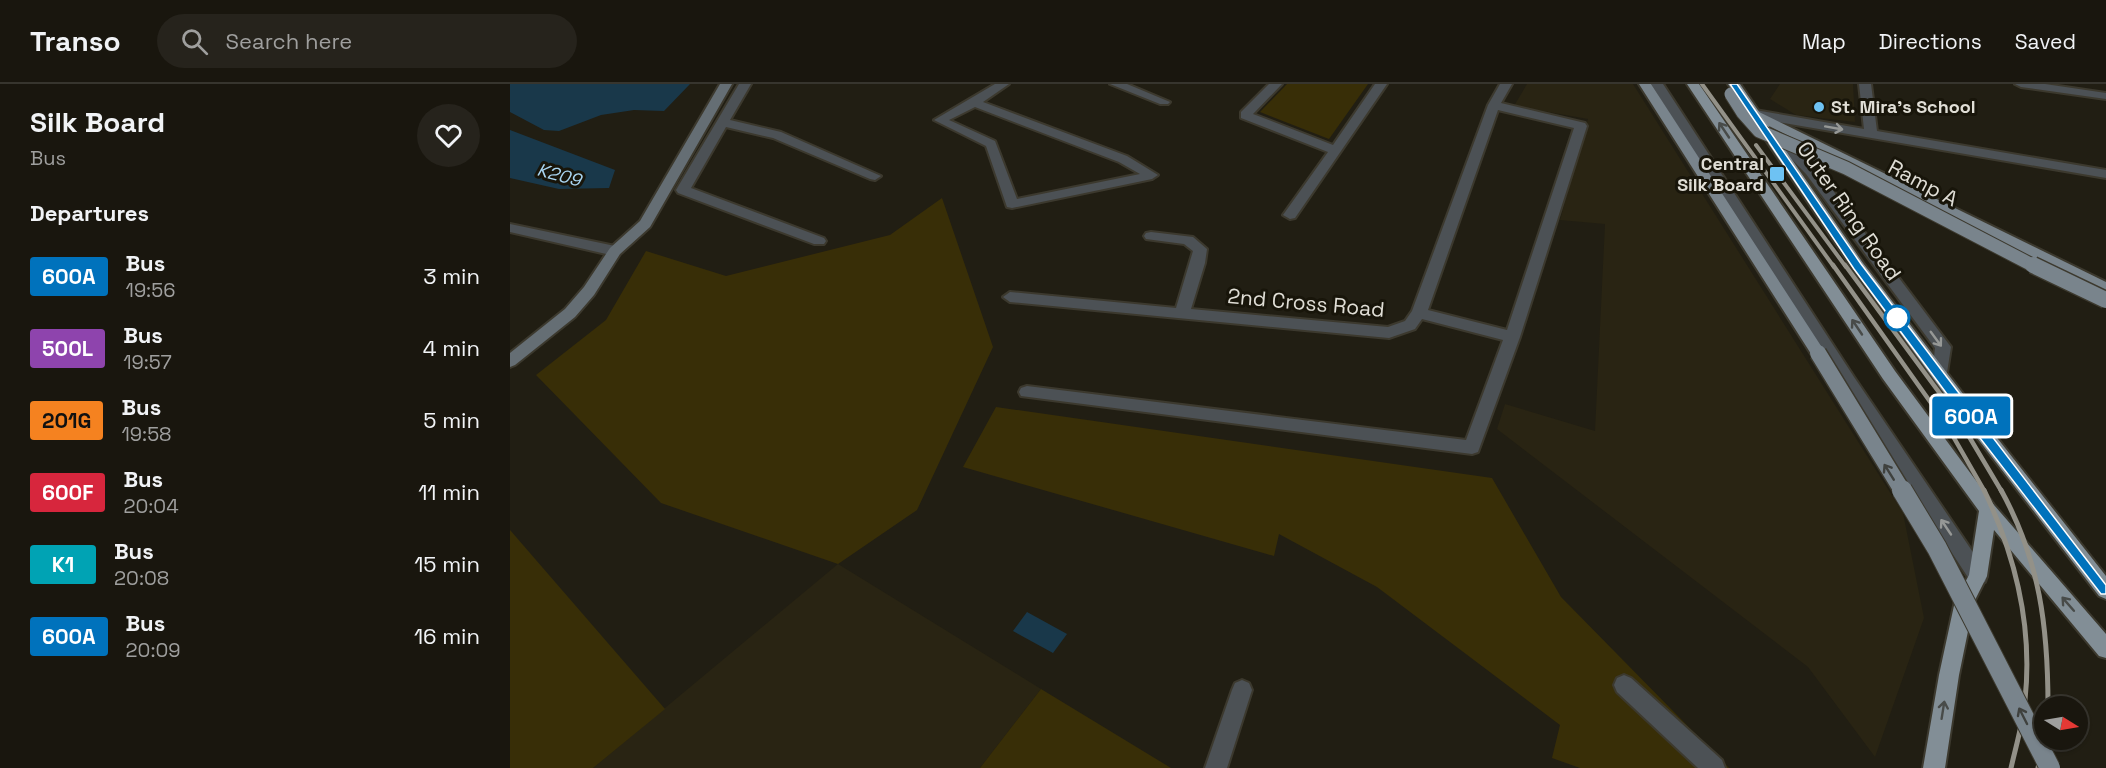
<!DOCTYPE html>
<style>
body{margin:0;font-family:"Space Grotesk",sans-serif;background:#26231c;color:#f1f3f6;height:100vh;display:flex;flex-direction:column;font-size:22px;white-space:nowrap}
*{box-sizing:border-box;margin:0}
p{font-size:20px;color:#9f9f9e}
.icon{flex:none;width:33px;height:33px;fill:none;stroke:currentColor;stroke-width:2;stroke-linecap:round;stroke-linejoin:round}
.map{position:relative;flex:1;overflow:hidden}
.panel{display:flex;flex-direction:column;background:#19160e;width:510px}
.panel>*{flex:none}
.badge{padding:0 12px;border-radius:4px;font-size:21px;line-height:39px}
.needle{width:39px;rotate:101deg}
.fabs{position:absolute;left:1524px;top:612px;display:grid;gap:12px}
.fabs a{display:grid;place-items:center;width:54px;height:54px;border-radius:50%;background:#19160e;box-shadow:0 2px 4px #0004,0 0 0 2px #37352e;font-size:30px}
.map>.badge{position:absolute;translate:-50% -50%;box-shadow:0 0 0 3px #fff}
h2{padding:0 30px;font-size:22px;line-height:54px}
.round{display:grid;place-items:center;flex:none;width:63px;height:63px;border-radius:32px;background:#26231c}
.overview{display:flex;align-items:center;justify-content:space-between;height:102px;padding:0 30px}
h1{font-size:28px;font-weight:600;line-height:45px}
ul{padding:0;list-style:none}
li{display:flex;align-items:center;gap:18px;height:72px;padding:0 30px}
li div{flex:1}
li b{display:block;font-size:22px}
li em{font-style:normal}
li .badge{min-width:66px;font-weight:700;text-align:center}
header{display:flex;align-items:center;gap:36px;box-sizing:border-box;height:84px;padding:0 30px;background:#19160e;border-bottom:2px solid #37352e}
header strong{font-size:28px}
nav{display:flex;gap:33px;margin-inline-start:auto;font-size:21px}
.search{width:420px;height:54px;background:#26231c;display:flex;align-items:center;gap:15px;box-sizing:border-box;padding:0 21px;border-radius:33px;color:#9f9f9e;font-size:22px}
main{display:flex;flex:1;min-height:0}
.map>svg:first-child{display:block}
.built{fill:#292413}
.green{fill:#382e07}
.water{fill:#19384a}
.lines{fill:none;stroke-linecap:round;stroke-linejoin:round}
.minor-casing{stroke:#3c392e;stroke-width:4}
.tertiary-casing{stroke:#3c392e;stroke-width:4}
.secondary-casing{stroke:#3c392e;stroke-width:4}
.primary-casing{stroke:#3c392e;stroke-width:4}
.trunk-casing{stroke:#3c392e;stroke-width:4}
.minor{fill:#4c5155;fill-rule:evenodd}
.tertiary{fill:#4c5155;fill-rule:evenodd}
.secondary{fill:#656e74;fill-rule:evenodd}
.primary{fill:#79848c;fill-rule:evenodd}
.trunk{fill:#828e96;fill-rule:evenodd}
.rail-far2{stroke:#939188;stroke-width:4}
.rail-far1{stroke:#939188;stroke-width:4.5}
.rail{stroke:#939188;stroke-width:5}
.primary-bridge-far2-casing{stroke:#3c392e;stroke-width:15;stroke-linecap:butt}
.primary-bridge-far1-casing{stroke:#3c392e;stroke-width:19;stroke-linecap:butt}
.primary-bridge-casing{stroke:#3c392e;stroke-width:22;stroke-linecap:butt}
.primary-bridge-far2{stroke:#79848c;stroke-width:13}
.primary-bridge-far1{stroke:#79848c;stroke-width:16}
.primary-bridge{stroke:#79848c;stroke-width:20}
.oneway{stroke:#969896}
.oneway2{stroke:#484b49}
.oneway3{stroke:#3f413e}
.line{fill:#0072bc;stroke:#fff;stroke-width:1.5}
.poi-dot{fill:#6ec2f3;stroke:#18150a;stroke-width:2}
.stop-dot{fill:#fff;stroke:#0072bc;stroke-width:3}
.labels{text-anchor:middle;stroke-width:6;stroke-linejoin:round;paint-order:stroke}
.far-poi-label{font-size:18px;font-weight:bold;fill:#e0ded6;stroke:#18150a;text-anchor:start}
.far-water-label{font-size:18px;font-style:italic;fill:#a9d5f1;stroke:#18150a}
.street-label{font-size:21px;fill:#e0ded6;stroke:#18150a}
</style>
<header>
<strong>Transo</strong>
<div class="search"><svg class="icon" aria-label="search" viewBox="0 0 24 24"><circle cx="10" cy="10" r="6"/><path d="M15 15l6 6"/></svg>Search here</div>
<nav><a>Map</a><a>Directions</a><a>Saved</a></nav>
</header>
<main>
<section class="panel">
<div class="overview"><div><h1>Silk Board</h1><p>Bus</p></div><a class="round"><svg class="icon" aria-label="heart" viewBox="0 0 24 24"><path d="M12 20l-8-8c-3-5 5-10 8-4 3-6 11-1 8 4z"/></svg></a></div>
<h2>Departures</h2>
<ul>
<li><span class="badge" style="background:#0072bc;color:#fff">600A</span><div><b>Bus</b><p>19:56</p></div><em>3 min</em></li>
<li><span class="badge" style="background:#8e44ad;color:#fff">500L</span><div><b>Bus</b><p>19:57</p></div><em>4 min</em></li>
<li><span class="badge" style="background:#f58220;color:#111">201G</span><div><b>Bus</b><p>19:58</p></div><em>5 min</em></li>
<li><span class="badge" style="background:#d7263d;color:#fff">600F</span><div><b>Bus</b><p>20:04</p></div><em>11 min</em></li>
<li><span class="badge" style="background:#00a3b4;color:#fff">K1</span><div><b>Bus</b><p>20:08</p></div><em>15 min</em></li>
<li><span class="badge" style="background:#0072bc;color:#fff">600A</span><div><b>Bus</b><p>20:09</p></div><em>16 min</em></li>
</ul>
</section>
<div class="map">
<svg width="1596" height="684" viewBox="0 0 1596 684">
<rect width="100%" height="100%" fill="#211e13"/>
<!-- built -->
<g class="built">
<polygon points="1017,0 1123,0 1393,429 1414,534 1365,673 1298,583 987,345 995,320 1085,347 1095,140 1050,136 1078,35 1004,22"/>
<polygon points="1270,0 1343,0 1345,38 1286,31 1260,15"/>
<polygon points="328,480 531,605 470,684 83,684"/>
</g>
<!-- green -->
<g class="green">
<polygon points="777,0 858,0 819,55 750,28"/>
<polygon points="432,114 483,263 407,426 328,480 151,419 26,291 96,236 136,167 216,192 380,151"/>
<polygon points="486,323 982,394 1051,513 1219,684 1070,684 1042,674 1050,641 867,503 769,450 764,472 453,383"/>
<polygon points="0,446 155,625 83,684 0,684"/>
<polygon points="531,605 661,684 470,684"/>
</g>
<!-- water -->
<g class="water">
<polygon points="0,0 180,0 154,27 124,26 91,31 49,47 34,46 0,28"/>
<polygon points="0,46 105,86 99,104 49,105 0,94"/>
<polygon points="517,528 557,550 543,569 503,547"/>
</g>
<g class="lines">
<!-- minor casing -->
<g class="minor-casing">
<g id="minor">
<polygon points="229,0 241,0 220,36 271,48 371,92 365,96 360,95 263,54 216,43 181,104 314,154 316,157 314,160 304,160 168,109 166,106"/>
<path d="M485,0H499L473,18L617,72L648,91L642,95L502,124L497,123L476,62L424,36ZM465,23L609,78L630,90L507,115L485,57L439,36Z"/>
<polygon points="600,0 617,0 660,18 658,20 650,20"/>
<polygon points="759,0 772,0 743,30 823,61 865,0 877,0 785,134 780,135 773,131 818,68 731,34 731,28"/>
<path d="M990,0H1002L991,19L1075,39L1077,42L1010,253L968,368L962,370L511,312L509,308L511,304L517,302L956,356L993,256L912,235L905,245L879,254L500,218L493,213L500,208L666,224L683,167L674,160L636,155L634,152L636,149L641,148L683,153L697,165L695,179L681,225L878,243L895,237L902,227L978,21ZM988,26L1064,44L997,246L918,226Z"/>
<polygon points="1141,0 1153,0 1344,293 1475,486 1477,492 1475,498 1468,500 1461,498 1332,301"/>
<polygon points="1349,0 1361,0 1367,47 1596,86 1596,94 1245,34 1239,30 1245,26 1354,45"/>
<polygon points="1505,0 1535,0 1596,9 1596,15 1511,3"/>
<polygon points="0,140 105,162 112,167 105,172 0,148"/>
<polygon points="1114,591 1121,594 1212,676 1215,684 1188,684 1107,608 1104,601 1107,594"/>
<polygon points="732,596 739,599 742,606 717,684 695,684 722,606 725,599"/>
</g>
</g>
<!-- tertiary casing -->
<g class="tertiary-casing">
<polygon id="tertiary" points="1267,49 1271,50 1306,84 1438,259 1441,263 1436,295 1424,295 1422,291 1425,264 1296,90 1263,56 1261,53"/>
</g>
<!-- secondary casing -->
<g class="secondary-casing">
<polygon id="secondary" points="210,0 222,0 140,143 110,170 84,211 65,233 5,281 0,283 0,269 55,225 74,203 100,164 130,137"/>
</g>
<!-- primary casing -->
<g class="primary-casing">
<g id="primary">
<polygon points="1129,0 1141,0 1313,265 1316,269 1313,273 1303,273"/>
<polygon points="1245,26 1596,198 1596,209 1503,165 1241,33 1241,27"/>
</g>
</g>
<!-- trunk casing -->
<g class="trunk-casing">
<g id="trunk">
<polygon points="1177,0 1189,0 1385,287 1484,421 1596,550 1596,574 1589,572 1484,446 1477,492 1464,518 1449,591 1435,684 1413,684 1429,591 1445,517 1459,491 1469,427 1373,295"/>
<polygon points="1218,0 1230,0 1353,179 1473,336 1596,492 1596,515 1589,512 1461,346 1343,185"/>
</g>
</g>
<!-- minor -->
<use href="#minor" class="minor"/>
<!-- tertiary -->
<use href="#tertiary" class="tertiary"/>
<!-- secondary -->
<use href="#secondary" class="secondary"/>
<!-- primary -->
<use href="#primary" class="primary"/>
<!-- trunk -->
<use href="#trunk" class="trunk"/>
<!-- rail-far2 -->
<g class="rail-far2">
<polyline points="1192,0 1324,183"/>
<polyline points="1246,61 1336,183"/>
</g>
<!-- rail-far1 -->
<g class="rail-far1">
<polyline points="1323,181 1436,340 1475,408"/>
<polyline points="1335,181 1448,334 1492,408"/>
</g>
<!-- rail -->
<g class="rail">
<path d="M1474,406C1506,473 1523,542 1515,616C1513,639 1506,662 1501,684"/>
<path d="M1491,406C1530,477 1538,543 1538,622"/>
<polyline points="1528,684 1534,654"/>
</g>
<!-- primary-bridge-far2 casing -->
<g class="primary-bridge-far2-casing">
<polyline id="primary-bridge-far2" points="1221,10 1233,29 1249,47 1336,84 1526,183"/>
</g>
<!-- primary-bridge-far1 casing -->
<g class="primary-bridge-far1-casing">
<g id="primary-bridge-far1">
<polyline points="1523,181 1596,216"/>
<polyline points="1308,269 1393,408"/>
</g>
</g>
<!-- primary-bridge casing -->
<g class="primary-bridge-casing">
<polyline id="primary-bridge" points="1392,406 1427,464 1540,684"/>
</g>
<!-- primary-bridge-far2 -->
<use href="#primary-bridge-far2" class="primary-bridge-far2"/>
<!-- primary-bridge-far1 -->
<use href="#primary-bridge-far1" class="primary-bridge-far1"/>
<!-- primary-bridge -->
<use href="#primary-bridge" class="primary-bridge"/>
</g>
<!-- one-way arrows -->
<defs><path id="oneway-shaft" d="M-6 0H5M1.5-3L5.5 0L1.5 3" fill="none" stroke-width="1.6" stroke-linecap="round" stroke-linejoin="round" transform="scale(1.5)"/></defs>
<g class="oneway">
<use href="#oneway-shaft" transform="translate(1324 44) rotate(10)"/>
<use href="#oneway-shaft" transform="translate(1426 255) rotate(54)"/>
<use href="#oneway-shaft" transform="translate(1436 443) rotate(-124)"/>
</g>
<g class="oneway2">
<use href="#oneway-shaft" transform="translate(1214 46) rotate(-124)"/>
<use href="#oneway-shaft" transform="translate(1347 243) rotate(-124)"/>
<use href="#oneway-shaft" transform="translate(1558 520) rotate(-131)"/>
<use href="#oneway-shaft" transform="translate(1433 626) rotate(-81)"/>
</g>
<g class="oneway3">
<use href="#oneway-shaft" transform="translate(1379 388) rotate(-122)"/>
<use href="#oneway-shaft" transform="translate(1513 632) rotate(-117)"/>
</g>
<!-- line -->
<polygon class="line" points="1220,0 1227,0 1351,180 1471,338 1596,501 1596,510 1591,510 1463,345 1344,185"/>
<!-- markers -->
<g class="poi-dot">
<circle cx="1309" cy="23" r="6"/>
<rect x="1259" y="82" width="16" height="16" rx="3"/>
</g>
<circle class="stop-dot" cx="1387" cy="234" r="12"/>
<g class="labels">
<!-- far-poi labels -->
<g class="far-poi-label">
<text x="1321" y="29">St. Mira's School</text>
<text x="1254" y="86" text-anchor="end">Central<tspan x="1254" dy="21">Silk Board</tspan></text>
</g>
<!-- far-water labels -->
<g class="far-water-label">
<text transform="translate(49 91) rotate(15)" y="6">K209</text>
</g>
<!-- street labels -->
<g class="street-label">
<text transform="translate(1413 99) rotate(28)" y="7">Ramp A</text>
<text transform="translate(1339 127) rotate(55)" y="7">Outer Ring Road</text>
<text transform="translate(796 219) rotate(5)" y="7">2nd Cross Road</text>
</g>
</g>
</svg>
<div class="fabs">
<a><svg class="needle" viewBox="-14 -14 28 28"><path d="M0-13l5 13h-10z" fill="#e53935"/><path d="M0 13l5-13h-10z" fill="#9f9f9e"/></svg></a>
</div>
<b class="badge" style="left:1461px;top:332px;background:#0072bc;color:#fff">600A</b>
</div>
</main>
